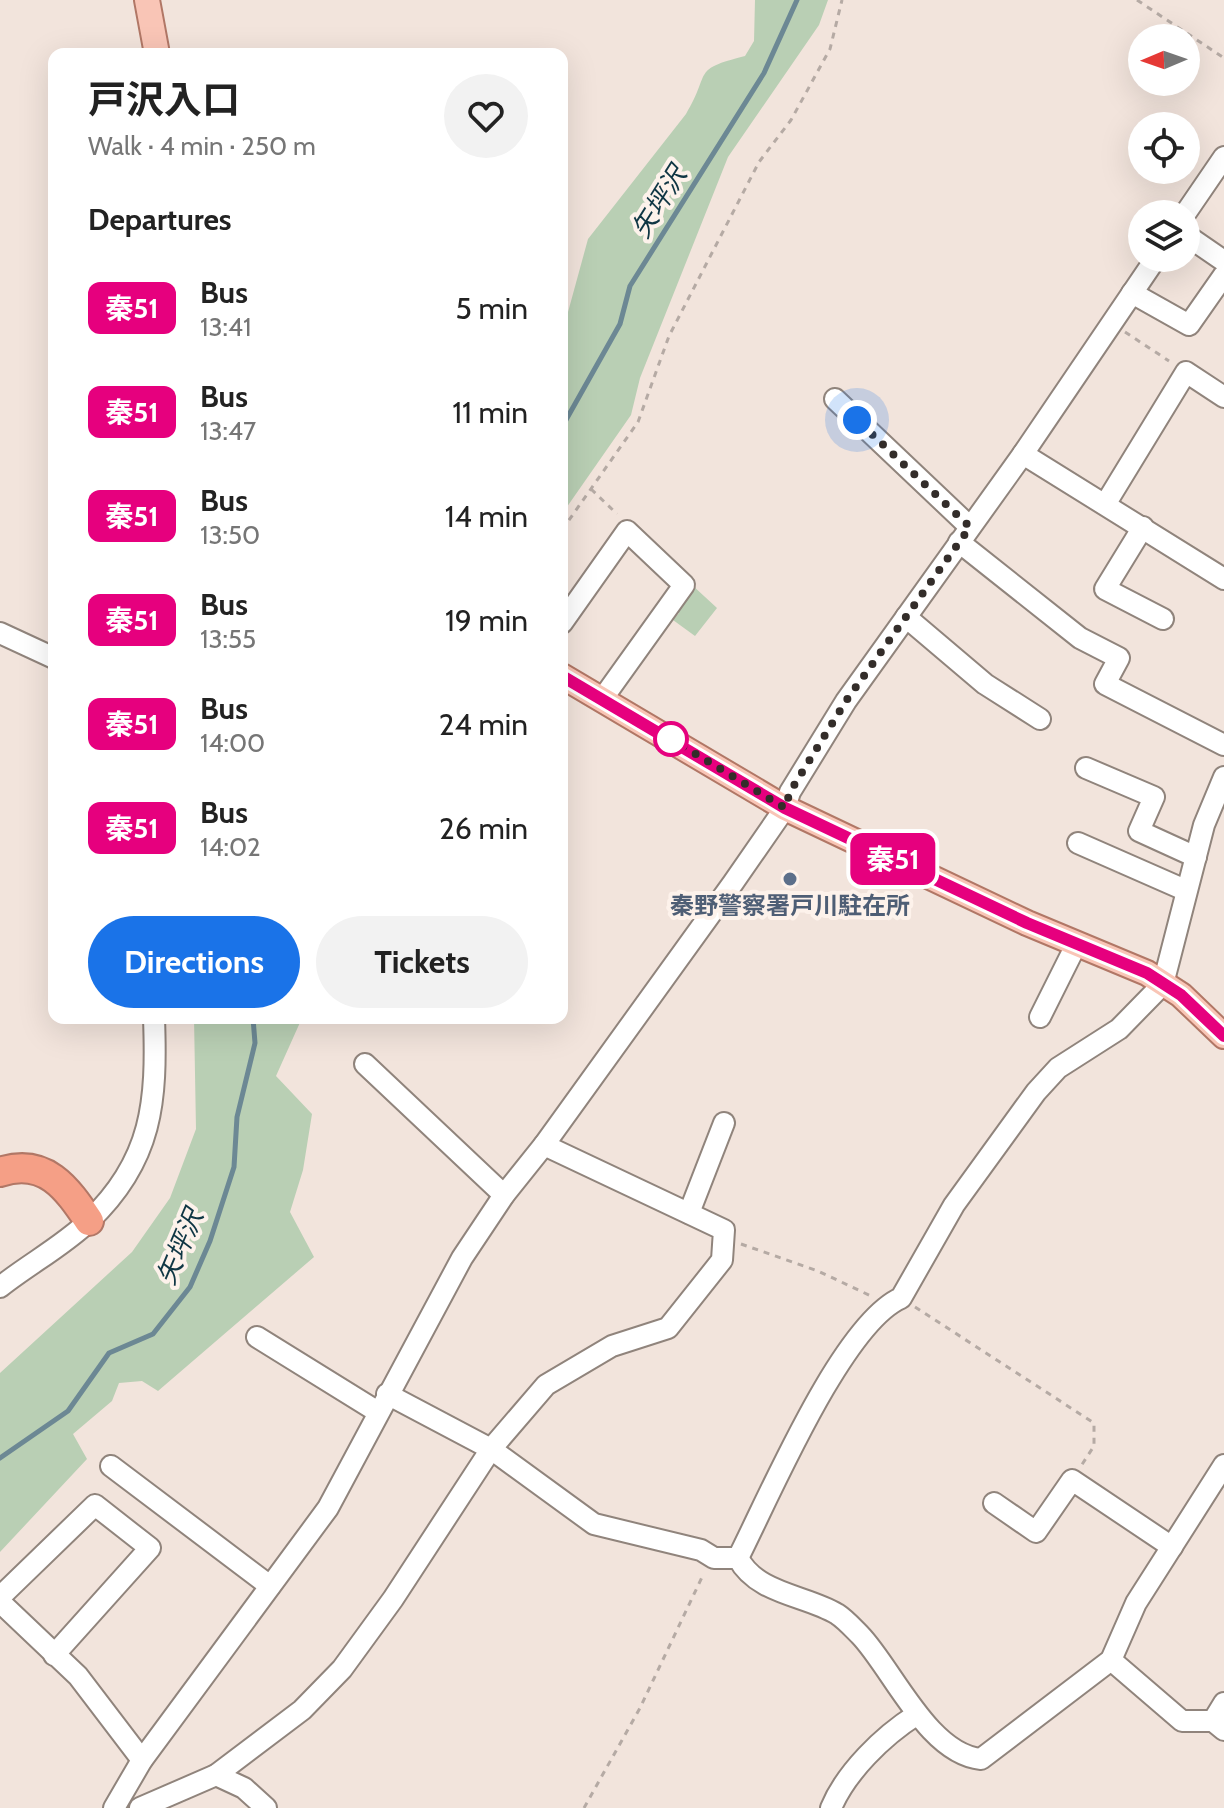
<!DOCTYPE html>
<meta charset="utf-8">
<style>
body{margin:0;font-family:Cabin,"Noto Sans JP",sans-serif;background:#f2f2f2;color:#222;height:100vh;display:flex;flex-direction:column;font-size:30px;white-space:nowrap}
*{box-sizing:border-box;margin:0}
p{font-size:26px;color:#767676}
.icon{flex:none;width:44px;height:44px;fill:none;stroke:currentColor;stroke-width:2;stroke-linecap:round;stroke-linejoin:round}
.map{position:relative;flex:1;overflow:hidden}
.sheet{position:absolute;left:48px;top:48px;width:520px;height:976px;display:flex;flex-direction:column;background:#fff;border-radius:16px;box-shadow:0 8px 32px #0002}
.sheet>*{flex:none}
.badge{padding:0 16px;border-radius:12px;font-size:28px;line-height:52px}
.needle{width:52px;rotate:268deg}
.tools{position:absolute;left:1128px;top:24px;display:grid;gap:16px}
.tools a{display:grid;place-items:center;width:72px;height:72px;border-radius:50%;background:#fff;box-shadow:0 8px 32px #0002;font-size:40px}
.you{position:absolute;width:40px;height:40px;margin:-20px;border:6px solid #fff;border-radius:50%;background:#1a73e8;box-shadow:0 0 0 12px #1a73e833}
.map>.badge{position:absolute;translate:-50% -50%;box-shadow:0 0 0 4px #fff}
h2{padding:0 40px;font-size:30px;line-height:72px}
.round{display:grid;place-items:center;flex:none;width:84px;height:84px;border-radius:42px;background:#f2f2f2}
.headline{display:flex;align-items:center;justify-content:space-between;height:136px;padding:0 40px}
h1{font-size:38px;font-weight:700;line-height:60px}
.button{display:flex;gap:16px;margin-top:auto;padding:16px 40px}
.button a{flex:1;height:92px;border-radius:48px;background:#1a73e8;color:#fff;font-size:32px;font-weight:700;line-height:92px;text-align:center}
.button a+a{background:#f2f2f2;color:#222}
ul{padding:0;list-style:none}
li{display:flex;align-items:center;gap:24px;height:104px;padding:0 40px}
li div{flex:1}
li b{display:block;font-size:30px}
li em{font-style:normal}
li .badge{min-width:88px;font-weight:700;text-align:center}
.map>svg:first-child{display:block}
.green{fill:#b9cfb4}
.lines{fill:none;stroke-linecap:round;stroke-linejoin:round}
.stream{stroke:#6c8894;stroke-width:5}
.minor-casing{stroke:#90847c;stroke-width:24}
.major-casing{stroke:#b17766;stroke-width:28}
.highway-casing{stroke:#b17766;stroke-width:32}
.path{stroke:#b5aaa4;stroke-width:3;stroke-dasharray:6 6;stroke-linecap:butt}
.minor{stroke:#fff;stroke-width:20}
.major{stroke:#f9c5b6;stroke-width:24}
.highway{stroke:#f59f86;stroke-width:28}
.line-casing{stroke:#fff;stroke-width:18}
.line{stroke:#e6007e;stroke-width:12}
.walk{stroke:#332d2a;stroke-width:8;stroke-dasharray:0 14.4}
.stop-dot{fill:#fff;stroke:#e6007e;stroke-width:4}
.service-dot{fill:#5c6f8a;stroke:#fdf2eb;stroke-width:3}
.labels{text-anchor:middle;stroke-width:8;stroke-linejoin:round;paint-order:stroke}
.service-label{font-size:24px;font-weight:bold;fill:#4e5e75;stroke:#fdf2eb}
.water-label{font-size:26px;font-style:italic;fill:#0f3644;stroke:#fdf2eb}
</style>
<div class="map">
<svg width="1224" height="1808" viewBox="0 0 1224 1808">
<rect width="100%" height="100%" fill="#f2e4dc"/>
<!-- green -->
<g class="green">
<path d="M755,0H828L819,25L728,157L640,378L631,415L562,514V334L588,239L686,114C712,71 690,70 745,56L754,41Z"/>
<polygon points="692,585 717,608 695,636 673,620 679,613 675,610"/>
<polygon points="194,1018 302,1018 276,1076 312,1114 303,1170 290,1212 314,1257 158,1391 142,1381 119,1383 112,1401 73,1434 87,1459 0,1552 0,1373 132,1252 170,1198 196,1129"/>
</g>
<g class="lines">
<!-- stream -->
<g class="stream">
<polyline points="562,427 620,324 630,286 764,73 797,0"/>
<polyline points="0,1458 68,1411 109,1353 153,1334 190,1287 210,1241 234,1167 237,1117 255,1043 253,1018"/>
</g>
<!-- minor casing -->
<g class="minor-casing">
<g id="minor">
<polyline points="1185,214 1224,157"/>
<polyline points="1186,235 1224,261"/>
<polyline points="1132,293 1189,325 1224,275"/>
<polyline points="835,399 970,527"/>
<polyline points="1023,454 1224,579"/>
<polyline points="1106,503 1186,372 1224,397"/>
<polyline points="1143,527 1105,589 1163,619"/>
<polyline points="959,542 1080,638 1119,658 1105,684 1224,745"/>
<polyline points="906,617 985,684 1040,719"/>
<polyline points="562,623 627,531 684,585 603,698"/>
<polyline points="0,633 54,658"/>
<polyline points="1086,768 1154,797 1139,831 1196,857"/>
<polyline points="1078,843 1185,890"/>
<polyline points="1040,1017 1077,943"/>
<polyline points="365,1064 504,1195"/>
<polyline points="689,1213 724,1123"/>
<path d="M0,1287C29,1264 63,1246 89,1221C153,1160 157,1101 154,1018"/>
<polyline points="257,1337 378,1412"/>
<polyline points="387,1394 491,1449 594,1524 701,1550 714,1558 738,1558"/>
<polyline points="111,1466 270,1586"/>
<polyline points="994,1503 1036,1532 1072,1480 1172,1547"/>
<path d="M738,1558C769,1497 842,1324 901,1298L954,1205L1036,1092L1058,1068L1119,1029L1163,984L1204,825L1224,777"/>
<path d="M738,1558C757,1594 805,1595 837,1614C845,1619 853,1628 860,1635C892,1668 928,1754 981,1759L1111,1660L1136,1603L1224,1465"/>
<polyline points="0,1597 95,1505 150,1548 54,1655"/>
<polyline points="0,1602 78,1676 142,1760"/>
<polyline points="1111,1660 1182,1721 1213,1721 1224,1730"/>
<polyline points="1213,1721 1224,1703"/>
<polyline points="216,1775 244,1788 266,1808"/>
<polyline points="114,1808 142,1760 328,1508 462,1258 504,1195 544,1145 733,883 785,808 790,792 846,701 1023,454 1156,258"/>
<polyline points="140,1808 216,1775 302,1710 342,1669 393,1599 491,1449 546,1385 612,1346 668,1328 722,1260 724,1230 544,1145"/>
<path d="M831,1808C846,1772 883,1736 916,1715"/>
</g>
</g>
<!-- major casing -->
<g class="major-casing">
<g id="major">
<polyline points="147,0 157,54"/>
<polyline points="562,676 785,808 1027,923 1147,973 1181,995 1224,1036"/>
</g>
</g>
<!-- highway casing -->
<g class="highway-casing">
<path id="highway" d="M0,1172C45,1157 67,1188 89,1221"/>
</g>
<!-- path -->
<g class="path">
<polyline points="1137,0 1224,58"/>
<polyline points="1125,332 1169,361"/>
<polyline points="591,489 617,514"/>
<polyline points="562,530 638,422 669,336 759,162 791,120 830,49 842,0"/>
<polyline points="741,1244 818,1271 871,1296"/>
<polyline points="915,1307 1094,1423 1094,1446 1081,1466"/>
<polyline points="584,1808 640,1708 704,1573"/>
</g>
<!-- minor -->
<use href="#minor" class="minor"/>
<!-- major -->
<use href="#major" class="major"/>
<!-- highway -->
<use href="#highway" class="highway"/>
</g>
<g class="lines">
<!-- line casing -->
<g class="line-casing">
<polyline id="line" points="562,676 785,808 1027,923 1147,973 1181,995 1224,1036"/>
</g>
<!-- line -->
<use href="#line" class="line"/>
<!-- walk -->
<polyline class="walk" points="671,739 785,808 790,792 846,701 970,527 857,420"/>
</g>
<!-- markers -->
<circle class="stop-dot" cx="671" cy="739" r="16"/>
<circle class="service-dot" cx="790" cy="879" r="8"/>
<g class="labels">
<!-- service labels -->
<g class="service-label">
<text x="790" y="914">秦野警察署戸川駐在所</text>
</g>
<!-- water labels -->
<g class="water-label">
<text transform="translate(659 202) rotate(-58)" y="9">矢坪沢</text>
<text transform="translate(180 1247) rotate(-67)" y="9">矢坪沢</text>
</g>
</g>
</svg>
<div class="tools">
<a><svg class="needle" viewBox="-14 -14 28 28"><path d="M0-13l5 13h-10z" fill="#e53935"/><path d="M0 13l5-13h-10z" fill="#767676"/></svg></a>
<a><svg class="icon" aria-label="locate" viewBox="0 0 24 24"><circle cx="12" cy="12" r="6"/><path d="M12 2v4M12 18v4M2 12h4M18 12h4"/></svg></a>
<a><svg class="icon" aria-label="layers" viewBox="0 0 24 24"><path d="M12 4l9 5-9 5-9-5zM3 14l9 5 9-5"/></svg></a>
</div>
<div class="you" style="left:857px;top:420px"></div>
<b class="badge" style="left:893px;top:859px;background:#e6007e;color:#fff">秦51</b>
<section class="sheet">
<div class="headline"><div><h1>戸沢入口</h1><p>Walk · 4 min · 250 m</p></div><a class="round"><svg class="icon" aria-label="heart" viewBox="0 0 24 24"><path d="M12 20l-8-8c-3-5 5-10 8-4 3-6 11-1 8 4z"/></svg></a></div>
<h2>Departures</h2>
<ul>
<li><span class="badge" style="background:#e6007e;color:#fff">秦51</span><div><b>Bus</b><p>13:41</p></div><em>5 min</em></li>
<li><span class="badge" style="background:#e6007e;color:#fff">秦51</span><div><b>Bus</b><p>13:47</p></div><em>11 min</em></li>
<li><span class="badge" style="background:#e6007e;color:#fff">秦51</span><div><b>Bus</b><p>13:50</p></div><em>14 min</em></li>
<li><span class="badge" style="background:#e6007e;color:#fff">秦51</span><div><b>Bus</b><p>13:55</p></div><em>19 min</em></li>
<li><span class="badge" style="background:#e6007e;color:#fff">秦51</span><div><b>Bus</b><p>14:00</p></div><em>24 min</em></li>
<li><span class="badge" style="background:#e6007e;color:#fff">秦51</span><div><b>Bus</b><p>14:02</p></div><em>26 min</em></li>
</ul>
<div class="button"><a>Directions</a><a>Tickets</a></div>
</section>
</div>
